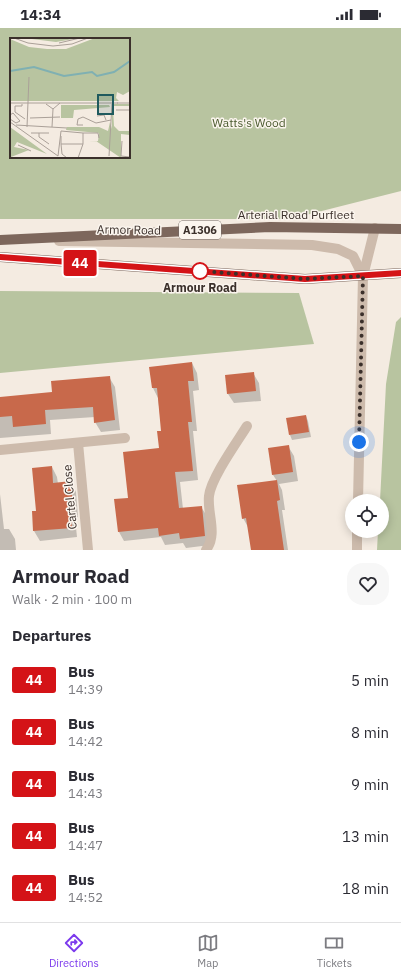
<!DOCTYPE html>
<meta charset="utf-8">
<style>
body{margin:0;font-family:"IBM Plex Sans",sans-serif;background:#f7f7f7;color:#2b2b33;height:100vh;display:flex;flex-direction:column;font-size:15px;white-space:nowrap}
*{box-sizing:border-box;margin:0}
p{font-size:13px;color:#7c7c81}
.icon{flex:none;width:22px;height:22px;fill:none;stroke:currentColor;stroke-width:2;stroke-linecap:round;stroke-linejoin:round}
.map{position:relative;height:522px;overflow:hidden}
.side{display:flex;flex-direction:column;background:#fff;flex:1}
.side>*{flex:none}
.badge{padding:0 8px;border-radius:3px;font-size:14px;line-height:26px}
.tools{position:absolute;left:345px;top:466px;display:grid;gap:8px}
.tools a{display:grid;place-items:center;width:44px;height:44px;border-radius:50%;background:#fff;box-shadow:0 2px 10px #0003;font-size:20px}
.you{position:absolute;width:20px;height:20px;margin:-10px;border:3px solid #fff;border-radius:50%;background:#1a73e8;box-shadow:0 0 0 6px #1a73e833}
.map>.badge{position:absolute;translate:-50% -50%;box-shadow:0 0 0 2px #fff}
h2{padding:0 12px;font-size:15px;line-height:36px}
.round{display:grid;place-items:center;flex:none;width:42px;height:42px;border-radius:16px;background:#f7f7f7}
.headline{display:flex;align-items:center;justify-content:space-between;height:68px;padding:0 12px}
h1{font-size:19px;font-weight:700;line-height:30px}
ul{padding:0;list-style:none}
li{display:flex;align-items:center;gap:12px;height:52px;padding:0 12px}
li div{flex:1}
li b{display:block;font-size:15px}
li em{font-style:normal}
li .badge{min-width:44px;font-weight:700;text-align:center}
.status{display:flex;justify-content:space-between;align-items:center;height:28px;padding:0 20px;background:#fff;direction:ltr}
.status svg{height:11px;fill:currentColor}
.tabs{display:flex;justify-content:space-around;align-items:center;height:56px;border-top:1px solid #e1e1e2;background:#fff;font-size:11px;color:#7c7c81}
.tabs a{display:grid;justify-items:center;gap:2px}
.tabs .on{color:#7c3aed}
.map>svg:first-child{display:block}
.green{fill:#b8c4a0;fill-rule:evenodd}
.shadow{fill:#0003}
.building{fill:#c8694b}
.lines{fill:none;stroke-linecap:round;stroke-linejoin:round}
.street{stroke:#cdbbac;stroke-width:10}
.primary{stroke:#7d675c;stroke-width:10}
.line-casing{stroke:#fff;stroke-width:9}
.line{stroke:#d41317;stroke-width:6}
.walk{stroke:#3b302b;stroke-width:4;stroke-dasharray:0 7.2}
.stop-dot{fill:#fff;stroke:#d41317;stroke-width:2}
.labels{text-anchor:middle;stroke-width:3;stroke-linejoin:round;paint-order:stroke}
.shield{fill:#fbf5ee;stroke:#756b66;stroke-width:1}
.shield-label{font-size:11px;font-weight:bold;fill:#3b302b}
.park-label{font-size:12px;fill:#4a5a2e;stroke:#fbf5ee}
.street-label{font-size:12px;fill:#3b302b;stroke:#fbf5ee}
.stop-label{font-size:12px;font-weight:bold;fill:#3b302b;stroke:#fbf5ee}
.inset-river{fill:none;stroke:#7fb0b2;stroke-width:2}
.inset-road{fill:none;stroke:#aaa098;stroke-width:1}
.view{fill:#1f5a5e;fill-opacity:0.15;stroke:#1f5a5e;stroke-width:2}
.inset-edge{fill:none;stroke:#3b302b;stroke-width:2}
</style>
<div class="status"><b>14:34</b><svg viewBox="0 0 49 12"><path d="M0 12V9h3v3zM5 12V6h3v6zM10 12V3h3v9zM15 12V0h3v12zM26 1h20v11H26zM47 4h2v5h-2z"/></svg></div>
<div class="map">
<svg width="401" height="522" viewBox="0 0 401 522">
<rect width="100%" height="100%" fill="#f4ebe1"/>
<!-- green -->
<g class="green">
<path d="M0,0H401V163L290,191H0ZM11,11H129V129H11Z"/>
<polygon points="0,263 299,265 314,316 0,345"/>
<polygon points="401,289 401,522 377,522 378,503 382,503 382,473 380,473 386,356 396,294"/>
</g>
<!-- shadow -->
<g class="shadow">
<polygon points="192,335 197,345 199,362 193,363 197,403 193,403 198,452 180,454 183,481 201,479 207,488 210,517 186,520 183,515 165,517 161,509 124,513 119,504 129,471 160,420 162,404 158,370 153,360"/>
<polygon points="253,345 259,355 261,373 234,375 228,366"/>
<polygon points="109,349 115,359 120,402 101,404 95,394 95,389 50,392 51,406 0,410 0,370 53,365"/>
<polygon points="306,388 308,393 311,409 292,412 290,407 287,391"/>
<polygon points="288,418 294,428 298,453 279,456 282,462 285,482 282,482 288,522 252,522 249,501 243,490 277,453 273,447"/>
<polygon points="52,439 57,449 58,456 71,454 76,464 78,489 75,490 77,509 40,513 34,503 37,484"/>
<polygon points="0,466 4,501 9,501 15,511 16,522 0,522"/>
</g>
<!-- building -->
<g class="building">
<polygon points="192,334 194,353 188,353 192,394 188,394 193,443 175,444 179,480 202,478 205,508 180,511 179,505 159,508 158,500 118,504 114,471 128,470 123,424 159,420 157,403 161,403 157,360 152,360 149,339"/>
<polygon points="254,344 256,363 227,366 225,347"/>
<polygon points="110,348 115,392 94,395 93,379 45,382 46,396 13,399 12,388 0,389 0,369 52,364 51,353"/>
<polygon points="306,387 309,404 289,407 286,390"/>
<polygon points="289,417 293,444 272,447 268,420"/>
<polygon points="52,438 53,455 71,453 73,480 70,480 72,500 33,503 32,483 36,483 32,440"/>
<polygon points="277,452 280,472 277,473 284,522 251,522 246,490 242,491 237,457"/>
</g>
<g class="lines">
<!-- street -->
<g class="street">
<polyline points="59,213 312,217 338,221 353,228 363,248"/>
<polyline points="78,415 88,522"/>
<polyline points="0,422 125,410"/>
<polyline points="358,473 363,248 375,200"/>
<path d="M206,522C218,506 207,486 209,468C211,450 237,414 247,398"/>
<polyline points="357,522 357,503"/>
</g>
<!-- primary -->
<g class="primary">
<polyline points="0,212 270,199 401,201"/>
<polyline points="0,229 305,251 401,245"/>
</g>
</g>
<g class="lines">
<!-- line casing -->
<g class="line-casing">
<polyline id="line" points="0,229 305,251 401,245"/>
</g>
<!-- line -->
<use href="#line" class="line"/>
<!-- walk -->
<polyline class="walk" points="200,243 305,251 363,248 359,414"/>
</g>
<!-- markers -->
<circle class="stop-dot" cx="200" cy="243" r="8"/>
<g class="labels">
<!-- shield labels -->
<rect class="shield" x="179" y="193" width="42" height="18" rx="3"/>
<g class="shield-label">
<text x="200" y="206">A1306</text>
</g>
<!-- park labels -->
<g class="park-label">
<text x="249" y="99">Watts's Wood</text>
</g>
<!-- street labels -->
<g class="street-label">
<text x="296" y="191">Arterial Road Purfleet</text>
<text transform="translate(129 202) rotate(1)" y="4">Armor Road</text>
<text transform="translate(70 469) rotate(-95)" y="4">Cartel Close</text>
</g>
<!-- stop labels -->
<g class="stop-label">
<text x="200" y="264">Armour Road</text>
</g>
</g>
<!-- overview -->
<g transform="translate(10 10)">
<rect width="120" height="120" fill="#f4ebe1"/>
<path d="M14,0H69L46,4ZM85,0H120V53L113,57L107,54L106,60L109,63H0V1L19,9L37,11H56ZM104,66H120V68H104L103,71L104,88L109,93H120V97L111,96V120L86,103L79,104L88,103L89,95L56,92L57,89H89L98,93L100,84L102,91V70ZM51,67H99L100,69L64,72L63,80H51ZM0,89L37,116L7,104L4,109L19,112L1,119Z" fill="#b8c4a0"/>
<path class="inset-river" d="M0,33L24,29L54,38L82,34L87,38L104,34L120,23"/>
<path class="inset-road" d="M4,0L18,5L43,8L62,6L78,0M49,5L70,0M0,65H108M107,65H120M12,66V68H5V74L15,81M36,66L43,71L50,65M106,72H120M0,77L3,75L10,83L6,85L0,81M87,78L94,77L96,82M20,80L50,79M0,84L48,118M6,87L57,90M73,87H67L68,81L73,79L86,85L101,82M17,89L19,39M42,89L43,71M21,95H39M29,95V99L39,106M73,95H88L89,100M112,103L111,118L120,119M51,106L52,116L57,120M8,107L21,113M48,118L51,93L73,95V106H51V98M99,118L102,66M18,120H31M68,120L73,106"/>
<path class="view" d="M88,57H103V76H88Z"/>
<rect width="120" height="120" class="inset-edge"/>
</g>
</svg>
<div class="tools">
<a><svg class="icon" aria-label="locate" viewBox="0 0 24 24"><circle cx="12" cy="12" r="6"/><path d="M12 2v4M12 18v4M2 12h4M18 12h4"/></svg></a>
</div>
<div class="you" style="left:359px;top:414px"></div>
<b class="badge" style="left:80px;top:235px;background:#d41317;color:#fff">44</b>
</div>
<section class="side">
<div class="headline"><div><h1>Armour Road</h1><p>Walk · 2 min · 100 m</p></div><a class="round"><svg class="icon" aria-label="heart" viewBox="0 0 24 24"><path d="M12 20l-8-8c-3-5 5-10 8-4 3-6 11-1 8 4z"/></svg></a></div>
<h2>Departures</h2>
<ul>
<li><span class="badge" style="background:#d41317;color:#fff">44</span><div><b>Bus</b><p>14:39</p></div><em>5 min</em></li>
<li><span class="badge" style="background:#d41317;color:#fff">44</span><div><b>Bus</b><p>14:42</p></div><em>8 min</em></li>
<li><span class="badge" style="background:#d41317;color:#fff">44</span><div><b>Bus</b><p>14:43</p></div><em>9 min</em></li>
<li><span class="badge" style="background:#d41317;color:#fff">44</span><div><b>Bus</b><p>14:47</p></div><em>13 min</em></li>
<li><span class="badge" style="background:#d41317;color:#fff">44</span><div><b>Bus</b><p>14:52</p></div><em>18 min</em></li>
</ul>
</section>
<nav class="tabs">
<a class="on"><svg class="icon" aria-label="directions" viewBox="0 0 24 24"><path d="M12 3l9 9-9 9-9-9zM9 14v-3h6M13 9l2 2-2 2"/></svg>Directions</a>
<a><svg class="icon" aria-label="map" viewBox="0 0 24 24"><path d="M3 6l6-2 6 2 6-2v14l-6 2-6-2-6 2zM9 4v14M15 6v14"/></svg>Map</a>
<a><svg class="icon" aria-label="tickets" viewBox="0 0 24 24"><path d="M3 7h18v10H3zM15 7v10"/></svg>Tickets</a>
</nav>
